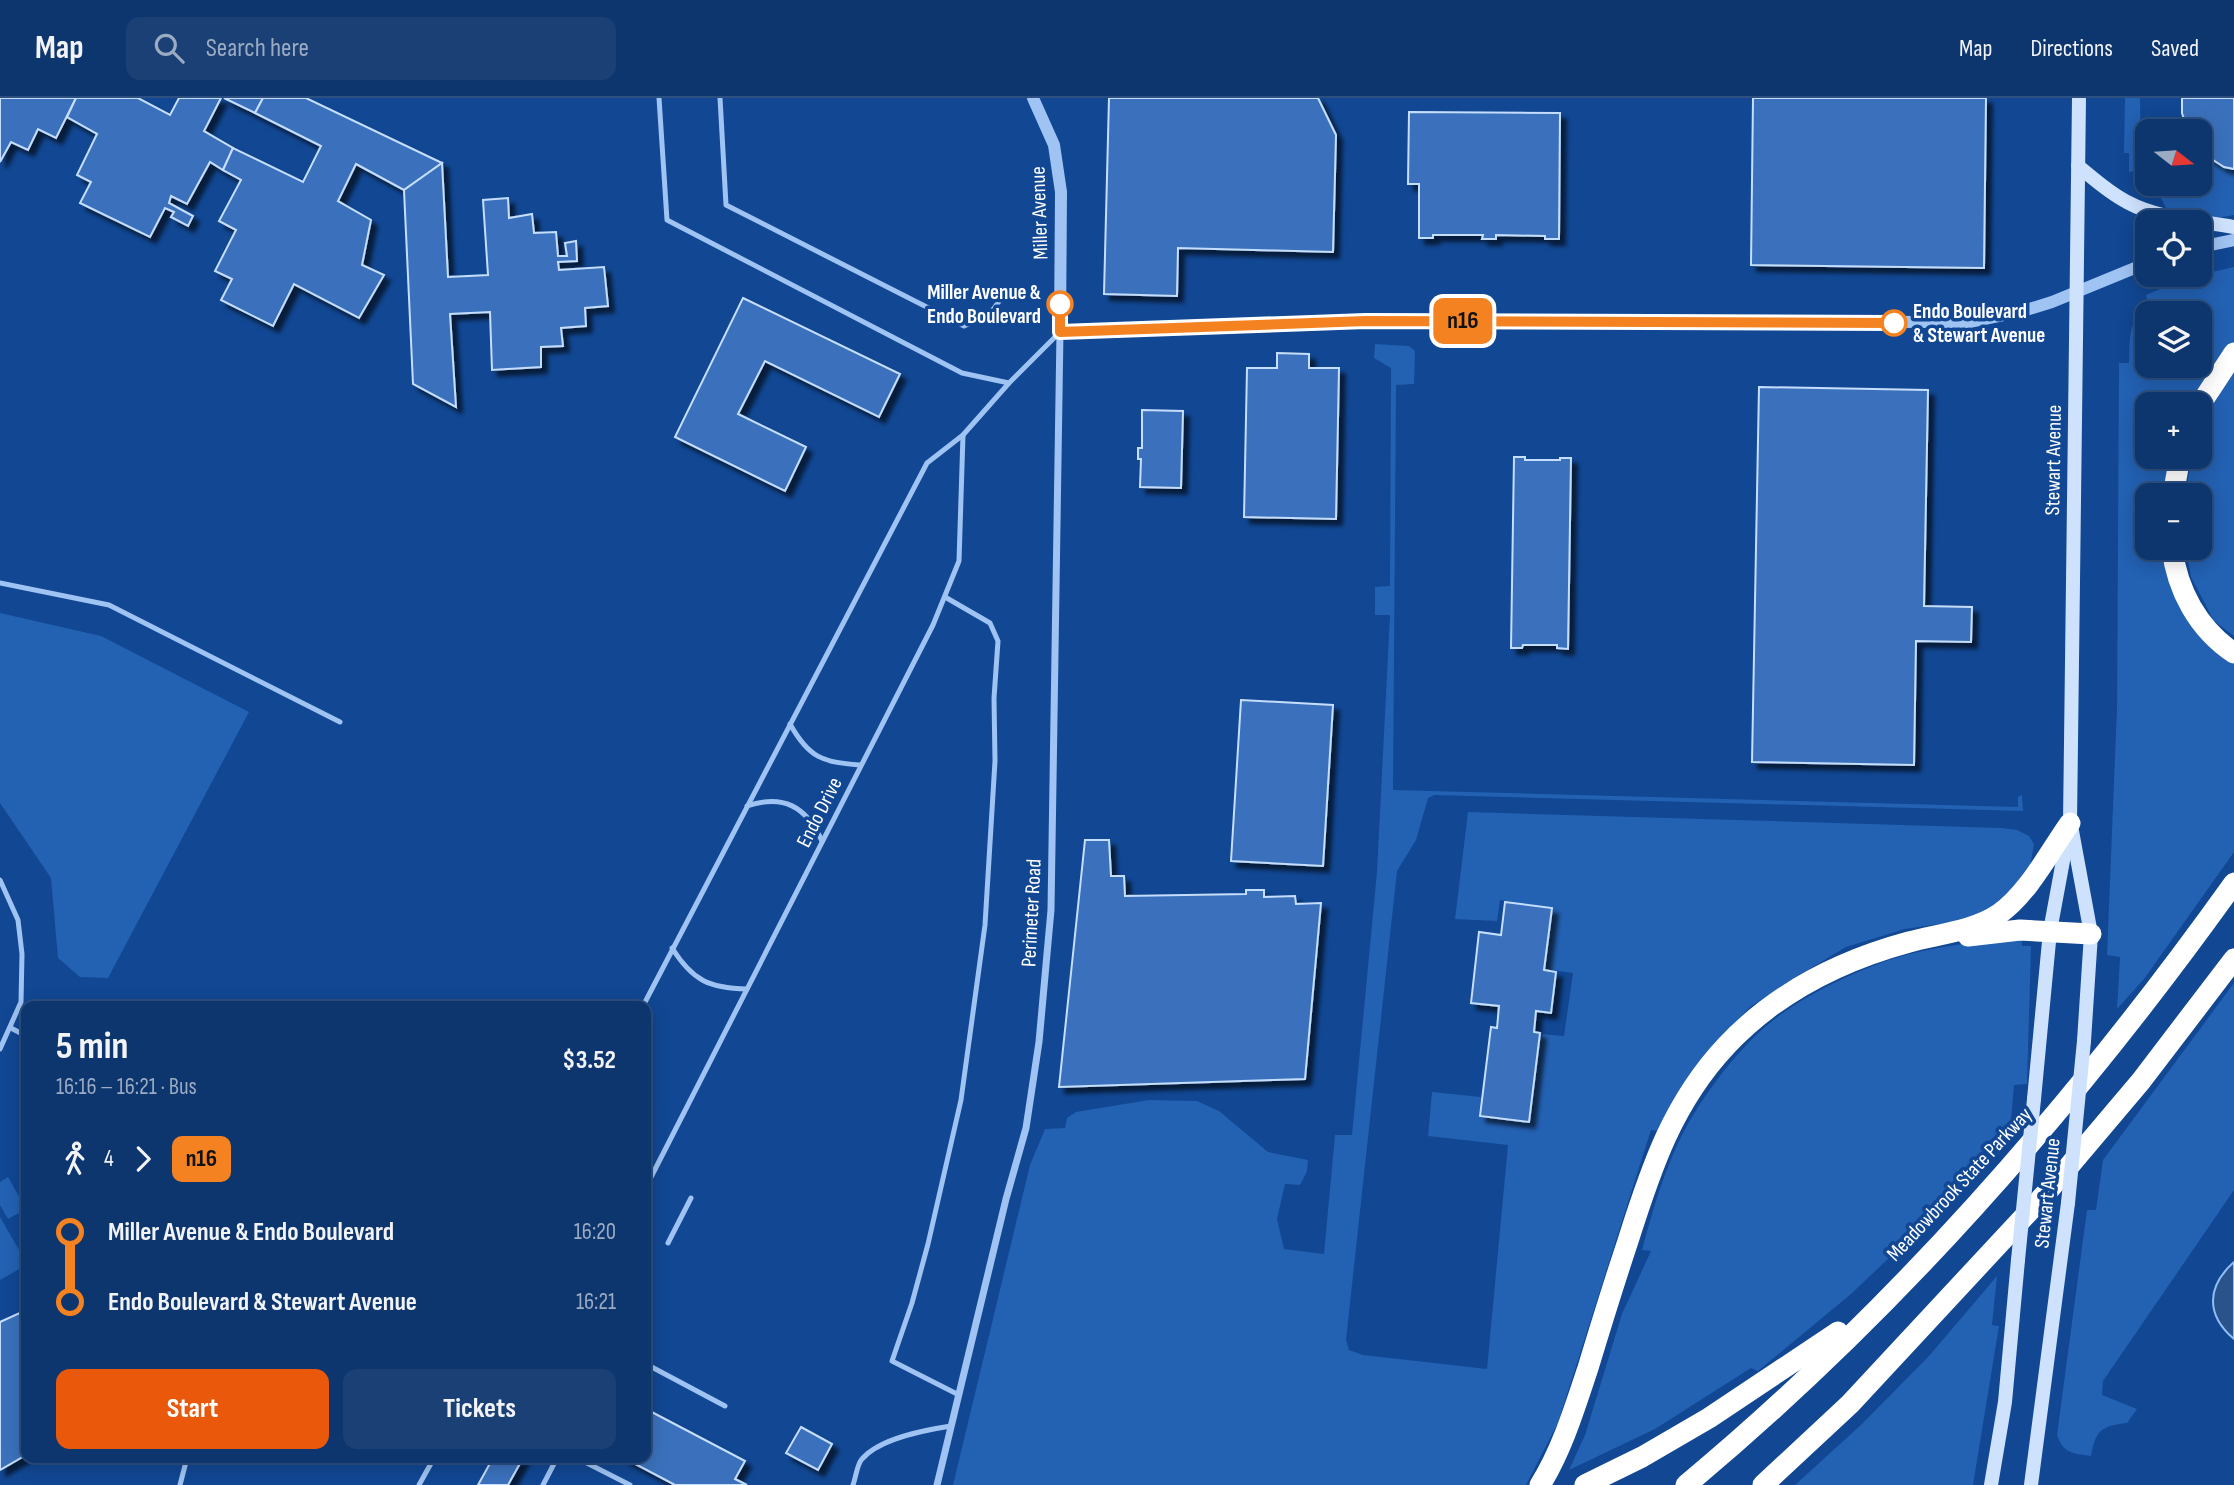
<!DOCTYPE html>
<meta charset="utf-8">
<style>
body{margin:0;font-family:"Sofia Sans Condensed",sans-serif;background:#1b4076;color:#f1f3f6;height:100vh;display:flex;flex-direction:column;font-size:26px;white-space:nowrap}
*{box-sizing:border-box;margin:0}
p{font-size:23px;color:#9aabc2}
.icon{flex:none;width:38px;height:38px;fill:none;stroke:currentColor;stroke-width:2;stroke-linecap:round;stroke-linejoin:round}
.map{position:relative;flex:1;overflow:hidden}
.side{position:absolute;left:21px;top:903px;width:630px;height:462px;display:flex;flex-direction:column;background:#0d356e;border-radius:14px;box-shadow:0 4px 18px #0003,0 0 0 2px #2d5081}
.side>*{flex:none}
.badge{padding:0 14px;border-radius:10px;font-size:24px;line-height:46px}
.needle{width:46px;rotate:107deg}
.buttons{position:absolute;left:2135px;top:21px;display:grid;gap:14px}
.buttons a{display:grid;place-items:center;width:77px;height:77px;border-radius:14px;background:#0d356e;box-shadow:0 4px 18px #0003,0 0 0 2px #2d5081;font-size:35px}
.map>.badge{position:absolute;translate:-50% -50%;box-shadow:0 0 0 4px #fff}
.legs{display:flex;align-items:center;gap:10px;height:77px;padding:0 35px;font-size:23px}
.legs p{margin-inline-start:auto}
.summary{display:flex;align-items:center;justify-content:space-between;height:119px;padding:0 35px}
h1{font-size:38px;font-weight:700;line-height:52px}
.cta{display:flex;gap:14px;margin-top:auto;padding:14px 35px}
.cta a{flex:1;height:80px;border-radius:14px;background:#ea580c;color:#fff;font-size:28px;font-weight:700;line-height:80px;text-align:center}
.cta a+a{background:#1b4076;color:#f1f3f6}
ul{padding:0 35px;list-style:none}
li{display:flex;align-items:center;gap:24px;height:70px;font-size:26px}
li i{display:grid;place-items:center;width:10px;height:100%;margin:0 9px;background:currentColor}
li i::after{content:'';width:18px;height:18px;margin:-9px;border:5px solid;border-radius:50%;background:#0d356e}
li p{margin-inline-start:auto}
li:first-child i{background:linear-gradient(#0000 50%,currentColor 0)}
li:last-child i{background:linear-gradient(currentColor 50%,#0000 0)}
header{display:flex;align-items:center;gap:42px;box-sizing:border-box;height:98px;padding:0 35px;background:#0d356e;border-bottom:2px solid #2d5081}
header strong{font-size:33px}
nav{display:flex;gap:38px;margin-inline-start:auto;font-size:24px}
.search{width:490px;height:63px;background:#1b4076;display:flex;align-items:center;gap:18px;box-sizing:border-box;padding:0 24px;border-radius:14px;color:#9aabc2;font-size:26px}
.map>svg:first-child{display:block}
.green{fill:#2361b3;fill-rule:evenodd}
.water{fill:#2a538b;stroke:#90bef6;stroke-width:2}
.building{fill:#3a71bc;stroke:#c6defd;stroke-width:2;filter:url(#shadow)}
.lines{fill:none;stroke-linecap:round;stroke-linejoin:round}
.service{stroke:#9fc3f3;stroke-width:5}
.minor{stroke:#9fc3f3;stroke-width:7}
.tertiary{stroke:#9fc3f3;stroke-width:12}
.secondary{stroke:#cee1fd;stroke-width:14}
.motorway{stroke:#fff;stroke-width:21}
.secondary-bridge{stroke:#cee1fd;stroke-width:14}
.line-1-casing{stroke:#fff;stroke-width:16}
.line-1{stroke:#f58220;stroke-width:10}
.stop-1-dot{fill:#fff;stroke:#f58220;stroke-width:3.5}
.labels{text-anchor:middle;stroke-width:7;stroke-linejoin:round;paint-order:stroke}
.street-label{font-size:21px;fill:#fff;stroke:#114793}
.stop-label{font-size:21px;font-weight:bold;fill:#fff;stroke:#114793;text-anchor:end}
</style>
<header>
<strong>Map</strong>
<div class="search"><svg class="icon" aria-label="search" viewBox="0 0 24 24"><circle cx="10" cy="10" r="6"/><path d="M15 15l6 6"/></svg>Search here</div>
<nav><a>Map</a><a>Directions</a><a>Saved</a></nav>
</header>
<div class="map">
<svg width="2234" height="1387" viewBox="0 0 2234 1387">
<defs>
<filter id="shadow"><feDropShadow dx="6" dy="6" stdDeviation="2" flood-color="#0009"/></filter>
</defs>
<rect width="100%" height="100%" fill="#114793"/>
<!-- green -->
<g class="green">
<polygon points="2125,0 2140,0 2141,72 2129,74 2129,55 2124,55"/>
<polygon points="2200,50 2219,68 2234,71 2234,117 2196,124 2173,124 2154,86 2200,86"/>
<path d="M2234,169V245L2218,263L2195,306H2147V359H2173L2166,397H2147V450H2165L2234,564V754L2144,881L2117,911L2120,859L2107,857L2117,610L2119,265H2129C2130,239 2127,225 2149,207L2146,197L2186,180ZM2147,215H2200V268H2147Z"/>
<polygon points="1375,246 1409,248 1415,253 1414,286 1396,287 1393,692 2018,709 2018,699 2022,697 2023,713 1434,697 1428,700 1416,742 1397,773 1346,1242 1349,1252 1363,1257 1487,1271 1508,1047 1428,1038 1432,994 1481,999 1479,1018 1530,1024 1541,936 1564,938 1573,875 1545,871 1553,810 1500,802 1497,823 1455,821 1468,714 2001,730 2017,732 2029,738 2034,746 2030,769 2018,791 1973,821 1905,831 1846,849 1791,882 1750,909 1704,958 1658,1033 1651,1032 1558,1325 1526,1387 953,1387 1030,1067 1045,1031 1065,1030 1067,1020 1076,1014 1149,1002 1197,1003 1219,1013 1268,1054 1308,1062 1307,1073 1300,1087 1285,1086 1277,1121 1284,1151 1324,1156 1335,1037 1352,1037 1377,774 1390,517 1375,517 1375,489 1390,488 1391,270 1374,260"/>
<path d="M2234,273V538L2214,523L2191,479L2186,450H2200V397H2185L2192,359H2200C2200,320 2215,305 2234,273Z"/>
<polygon points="0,515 101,538 249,614 108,880 80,879 58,860 51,780 0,705"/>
<path d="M2021,839L2022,848H2031L2027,986L2014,987L2009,1046L1851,1196L1758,1273L1751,1270L1655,1331L1569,1372L1585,1337L1622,1216L1651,1153L1642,1152C1652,1115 1663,1076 1680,1041C1700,1000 1742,944 1780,917C1810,895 1854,874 1889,862C1931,848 1977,844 2021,839Z"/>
<path d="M2234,885V1092L2103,1283L2102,1297L2137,1311L2127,1325C2101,1328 2096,1332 2091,1358C2072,1355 2064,1356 2057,1337L2087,1112H2096L2103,1062Z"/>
<polygon points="8,1079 26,1111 8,1121 0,1107 0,1084"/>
<polygon points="0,1119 26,1164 26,1167 0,1182"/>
<polygon points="1997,1178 1992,1227 1999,1228 1973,1387 1795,1387 1862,1326 1929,1258"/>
</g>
<!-- water -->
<path class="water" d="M2234,1164V1241C2206,1217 2206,1189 2234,1164Z"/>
<!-- building -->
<g class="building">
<polygon points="0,0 76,0 56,40 38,31 28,52 11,44 0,64"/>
<polygon points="76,0 138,0 170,17 179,0 221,0 204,33 233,50 223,72 210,64 187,106 171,98 169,105 193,118 188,128 171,119 174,114 165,110 150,139 80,105 91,84 77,77 97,36 67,19"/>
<polygon points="224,0 263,0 255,15"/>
<polygon points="263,0 306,0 442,65 404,92 356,66 338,103 371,122 362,167 384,177 359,220 294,186 273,228 221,202 232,181 215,173 236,132 219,123 241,82 223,72 233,50 303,84 321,48 255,15"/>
<polygon points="1109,0 1318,0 1336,37 1333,154 1178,150 1177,198 1104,196"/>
<polygon points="1753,0 1986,0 1984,170 1751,167"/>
<polygon points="2182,0 2234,0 2234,71 2224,69 2204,56 2200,50 2200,33 2188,33 2182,15"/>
<polygon points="1409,14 1560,15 1559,141 1545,141 1545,138 1496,137 1496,141 1482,141 1483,137 1433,137 1433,140 1419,140 1419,86 1408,86"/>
<polygon points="442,65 448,179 488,177 483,102 508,100 509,120 532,116 534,135 556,134 558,158 567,158 565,145 576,143 577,163 558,164 559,172 604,169 608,208 585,210 586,228 561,230 563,248 541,249 541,269 492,272 490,214 450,216 456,309 413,286 404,92"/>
<polygon points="743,200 900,276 879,319 765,263 738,316 806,349 785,393 675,339"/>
<polygon points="1277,255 1309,256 1309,270 1339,270 1336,421 1244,419 1247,270 1277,270"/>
<polygon points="1759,289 1928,292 1924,508 1972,509 1971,544 1916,543 1914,667 1752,664"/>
<polygon points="1142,312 1183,313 1181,390 1140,389 1141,361 1138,361 1138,350 1142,350"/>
<polygon points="1514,359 1525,359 1525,362 1560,362 1560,360 1571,360 1568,551 1557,550 1557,547 1523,547 1522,550 1511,550"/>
<polygon points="1241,602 1333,607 1323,768 1231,763"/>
<polygon points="1085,742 1109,742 1111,778 1124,778 1125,798 1246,796 1246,792 1264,792 1264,799 1295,798 1296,806 1321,805 1305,981 1059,989"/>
<polygon points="1505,804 1552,810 1544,872 1556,874 1551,915 1536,913 1534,934 1540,935 1529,1024 1480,1018 1491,929 1497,930 1499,908 1471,905 1479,834 1501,837"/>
<polygon points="24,1213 26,1217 26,1357 0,1372 0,1224"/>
<polygon points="646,1311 745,1363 735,1381 747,1387 675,1387 624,1360 646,1360"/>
<polygon points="801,1329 832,1346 818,1372 786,1355"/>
<polygon points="493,1360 523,1360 508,1387 478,1387"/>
</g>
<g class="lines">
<!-- service -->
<g class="service">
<polyline points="659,0 667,122 962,275 1009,285"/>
<polyline points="720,0 726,107 964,228 989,217 1003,198"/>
<polyline points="0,485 109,507 340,624"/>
<polyline points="945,499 990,525 998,543 994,600 995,663 985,827 961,1002 928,1146 912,1205 892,1263 959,1297"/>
<path d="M790,626C809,660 822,664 860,667"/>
<path d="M747,708C783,696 806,708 822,743"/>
<polyline points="0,782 18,822 22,856 21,904 0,951"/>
<path d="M672,850C693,883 709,890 747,891"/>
<polyline points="643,908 927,365 963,337 1009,285 1060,234"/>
<polyline points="11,930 26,938"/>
<polyline points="646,1089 933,527 959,463 963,337"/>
<polyline points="668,1145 691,1100"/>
<polyline points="646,1266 725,1308"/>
<polyline points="577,1360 630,1387"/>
<polyline points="180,1387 187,1360"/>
<polyline points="419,1387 434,1360"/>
<polyline points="543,1387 557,1360"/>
<path d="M853,1387C856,1379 857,1366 862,1361C880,1340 925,1332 951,1328"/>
</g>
<!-- minor -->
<polyline class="minor" points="937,1387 1006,1101 1026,1030 1039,944 1051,812 1060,234"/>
<!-- tertiary -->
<g class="tertiary">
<polyline points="1033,0 1054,47 1061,94 1060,234 1366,223 1969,224 2023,213 2052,204 2147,165"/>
<polyline points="2200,149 2234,142"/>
</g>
<!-- secondary -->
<g class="secondary">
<path d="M2078,68C2094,81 2109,95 2127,104C2158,121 2199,123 2234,129"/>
<polyline points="2072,733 2091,836 2084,943"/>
<polyline points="2034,1001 2050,833 2070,725 2079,0"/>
<polyline points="1991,1387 2005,1304 2018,1162"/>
<polyline points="2031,1387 2068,1105"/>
</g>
<!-- motorway -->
<g class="motorway">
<polyline points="2200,307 2234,255"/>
<polyline points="2173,397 2180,359"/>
<path d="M2172,450C2177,492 2198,531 2234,555"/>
<polyline points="1968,838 2020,832 2091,836"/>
<path d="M1540,1387C1562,1352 1575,1309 1588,1270C1601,1227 1614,1185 1628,1143C1651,1070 1673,1004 1727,947C1777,894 1839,863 1909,844C1938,836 1974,833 1999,816C2028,796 2050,753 2070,725"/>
<polyline points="1585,1387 1642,1359 1709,1320 1838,1234"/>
<path d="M1686,1387C1895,1213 2076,1006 2234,785"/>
<polyline points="1763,1387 1850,1306 2048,1093 2141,983 2234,861"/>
</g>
<!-- secondary-bridge -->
<g class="secondary-bridge">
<polyline points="2068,1105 2084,943"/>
<polyline points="2018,1162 2034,1001"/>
</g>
</g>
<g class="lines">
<!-- line-1 casing -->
<g class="line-1-casing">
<polyline id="line-1" points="1060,206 1060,234 1366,223 1894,225"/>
</g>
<!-- line-1 -->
<use href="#line-1" class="line-1"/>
</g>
<!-- markers -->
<g class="stop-1-dot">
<circle cx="1060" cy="206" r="12"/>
<circle cx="1894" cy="225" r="12"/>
</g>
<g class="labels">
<!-- street labels -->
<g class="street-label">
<text transform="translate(1039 115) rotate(-92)" y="7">Miller Avenue</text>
<text transform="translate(2053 362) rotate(-89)" y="7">Stewart Avenue</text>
<text transform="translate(819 714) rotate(-63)" y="7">Endo Drive</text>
<text transform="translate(1031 815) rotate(-87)" y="7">Perimeter Road</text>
<text transform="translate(1959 1086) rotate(-47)" y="7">Meadowbrook State Parkway</text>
<text transform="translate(2047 1095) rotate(-84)" y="7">Stewart Avenue</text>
</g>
<!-- stop labels -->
<g class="stop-label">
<text x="1041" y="201">Miller Avenue &amp;<tspan x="1041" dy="24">Endo Boulevard</tspan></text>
<text x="1913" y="220" text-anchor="start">Endo Boulevard<tspan x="1913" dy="24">&amp; Stewart Avenue</tspan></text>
</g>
</g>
</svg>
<div class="buttons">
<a><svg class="needle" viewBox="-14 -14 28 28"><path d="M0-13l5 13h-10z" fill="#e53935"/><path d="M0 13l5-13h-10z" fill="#9aabc2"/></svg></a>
<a><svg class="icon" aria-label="locate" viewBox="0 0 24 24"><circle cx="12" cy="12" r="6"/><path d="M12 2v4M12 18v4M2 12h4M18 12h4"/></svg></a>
<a><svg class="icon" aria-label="layers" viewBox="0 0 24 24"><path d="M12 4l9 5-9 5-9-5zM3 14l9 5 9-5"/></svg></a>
<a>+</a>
<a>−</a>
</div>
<b class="badge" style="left:1463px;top:223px;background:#f58220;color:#111">n16</b>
<section class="side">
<div class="summary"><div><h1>5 min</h1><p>16:16 – 16:21 · Bus</p></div><b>$3.52</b></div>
<div class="legs"><svg class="icon" aria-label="walk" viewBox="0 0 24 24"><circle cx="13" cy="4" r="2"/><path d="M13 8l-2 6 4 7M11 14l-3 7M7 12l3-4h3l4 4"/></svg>4<svg class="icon" aria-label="forward" viewBox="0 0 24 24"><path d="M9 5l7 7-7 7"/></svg><b class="badge" style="background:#f58220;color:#111">n16</b></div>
<ul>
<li><i style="color:#f58220"></i><b>Miller Avenue &amp; Endo Boulevard</b><p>16:20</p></li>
<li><i style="color:#f58220"></i><b>Endo Boulevard &amp; Stewart Avenue</b><p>16:21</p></li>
</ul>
<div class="cta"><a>Start</a><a>Tickets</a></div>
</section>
</div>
